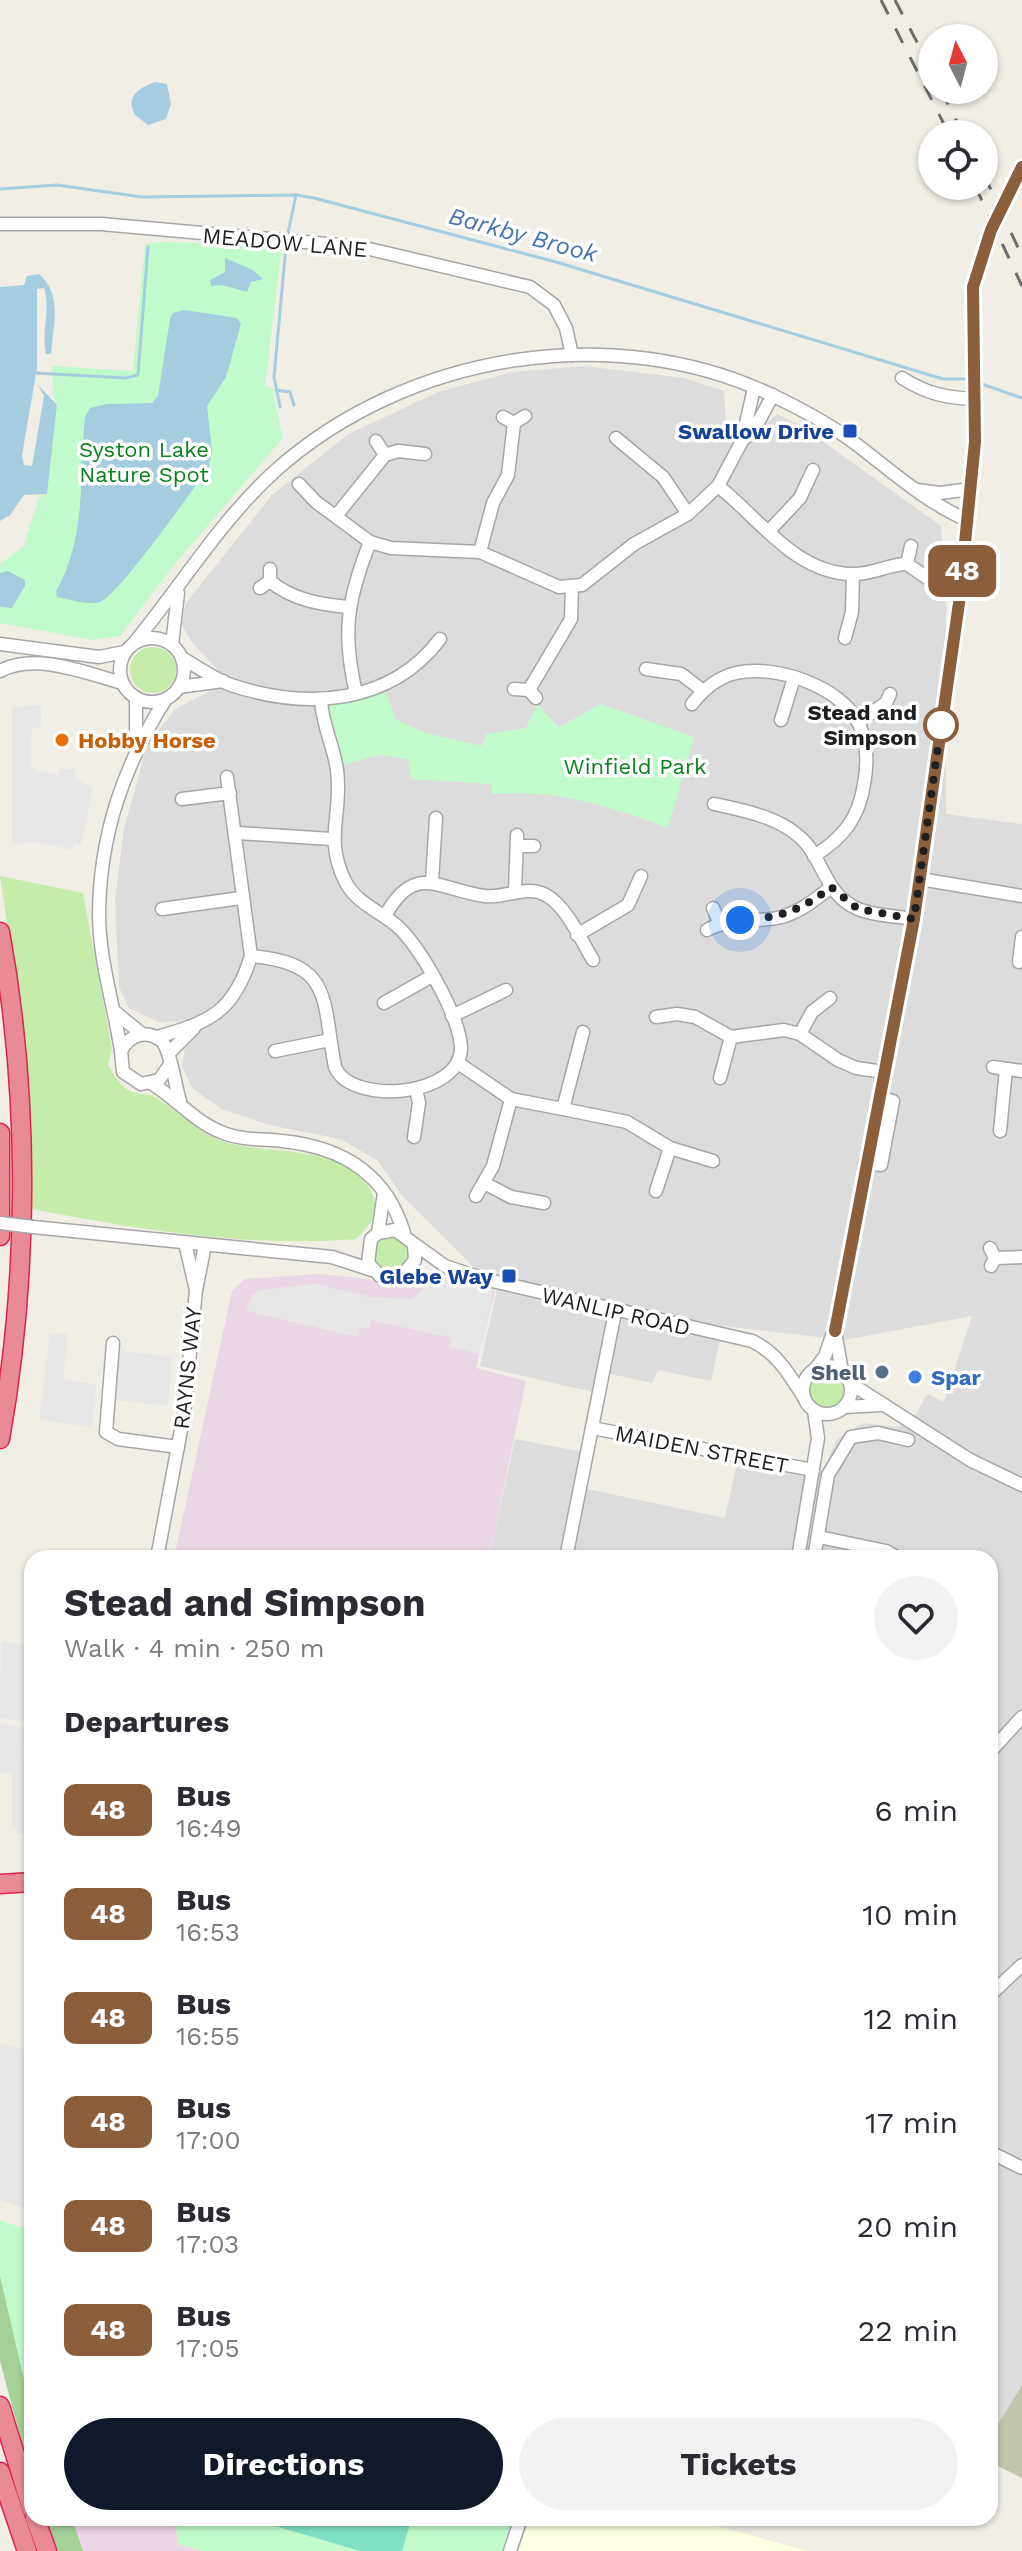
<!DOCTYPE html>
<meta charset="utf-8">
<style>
body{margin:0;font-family:"Work Sans",sans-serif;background:#f2f2f3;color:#2b2b33;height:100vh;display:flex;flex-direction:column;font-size:30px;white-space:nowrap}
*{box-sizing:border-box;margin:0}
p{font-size:26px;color:#7c7c81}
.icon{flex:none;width:44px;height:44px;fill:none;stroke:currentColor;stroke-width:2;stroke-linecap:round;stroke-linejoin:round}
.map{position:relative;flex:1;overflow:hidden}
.sheet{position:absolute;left:24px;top:1550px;width:974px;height:976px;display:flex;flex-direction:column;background:#fff;border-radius:24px;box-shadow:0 2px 6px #0004}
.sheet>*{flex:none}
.badge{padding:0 16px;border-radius:12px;font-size:28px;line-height:52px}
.needle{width:52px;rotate:354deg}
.buttons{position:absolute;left:918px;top:24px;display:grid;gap:16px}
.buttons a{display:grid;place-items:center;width:80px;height:80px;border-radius:50%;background:#fff;box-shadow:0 2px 6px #0004;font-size:40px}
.you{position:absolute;width:40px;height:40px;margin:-20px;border:6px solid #fff;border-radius:50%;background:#1a73e8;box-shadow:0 0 0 12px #1a73e833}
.map>.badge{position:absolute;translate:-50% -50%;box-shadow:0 0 0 4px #fff}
h2{padding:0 40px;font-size:30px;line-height:72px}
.round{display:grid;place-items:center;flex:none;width:84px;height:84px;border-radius:42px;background:#f2f2f3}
.overview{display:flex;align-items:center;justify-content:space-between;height:136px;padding:0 40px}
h1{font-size:38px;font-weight:700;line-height:60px}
.button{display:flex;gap:16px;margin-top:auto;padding:16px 40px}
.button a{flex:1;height:92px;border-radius:48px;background:#111827;color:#fff;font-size:32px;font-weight:700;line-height:92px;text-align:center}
.button a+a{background:#f2f2f3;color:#2b2b33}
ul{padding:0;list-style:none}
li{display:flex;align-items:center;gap:24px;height:104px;padding:0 40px}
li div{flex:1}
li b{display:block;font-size:30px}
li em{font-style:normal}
li .badge{min-width:88px;font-weight:700;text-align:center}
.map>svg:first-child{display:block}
.residential{fill:#dddcdc}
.industrial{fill:#ead7e5}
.education{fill:#fcffe0}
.construction{fill:#c4c5b0}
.grass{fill:#c5ecaa}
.forest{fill:#a5d199}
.park{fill:#c2fbcb}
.pitch{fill:#81e1c4}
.parking{fill:#e7e7e7}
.water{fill:#a5cddf}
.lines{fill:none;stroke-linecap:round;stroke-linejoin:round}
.stream{stroke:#a5cddf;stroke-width:3}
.minor-casing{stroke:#a6a6a6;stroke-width:15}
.highway-casing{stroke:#e02153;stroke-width:21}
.minor{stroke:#fff;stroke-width:12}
.highway{stroke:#e98b95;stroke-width:18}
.rail{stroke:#6d6d6d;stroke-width:3;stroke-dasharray:16 16;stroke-linecap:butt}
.minor-bridge-casing{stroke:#a6a6a6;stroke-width:15;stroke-linecap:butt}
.minor-bridge{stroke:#fff;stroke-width:12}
.line-casing{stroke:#fff;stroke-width:18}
.line{stroke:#8b5e3c;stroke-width:12}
.walk{stroke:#1f1f1f;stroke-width:8;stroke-dasharray:0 14.4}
.transit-dot{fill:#1a4fb4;stroke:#fff;stroke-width:3}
.stop-dot{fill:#fff;stroke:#8b5e3c;stroke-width:4}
.food-dot{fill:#e8710a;stroke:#fff;stroke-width:3}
.service-dot{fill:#5c6f8a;stroke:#fff;stroke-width:3}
.shop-dot{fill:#3f7fe0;stroke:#fff;stroke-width:3}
.labels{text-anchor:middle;stroke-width:7;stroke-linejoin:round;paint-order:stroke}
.street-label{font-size:22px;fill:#1f1f1f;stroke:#fff}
.transit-label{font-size:22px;font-weight:bold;fill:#164399;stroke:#fff;text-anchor:end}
.park-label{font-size:22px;fill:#09821d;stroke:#fff}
.stop-label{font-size:22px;font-weight:bold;fill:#1f1f1f;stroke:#fff;text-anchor:end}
.food-label{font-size:22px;font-weight:bold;fill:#c56008;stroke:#fff;text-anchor:start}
.service-label{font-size:22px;font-weight:bold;fill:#4e5e75;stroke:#fff;text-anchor:end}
.shop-label{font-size:22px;font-weight:bold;fill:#366cbe;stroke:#fff;text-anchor:start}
.water-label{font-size:24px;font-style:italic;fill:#4875b2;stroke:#fff}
</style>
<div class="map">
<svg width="1022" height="2551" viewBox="0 0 1022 2551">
<rect width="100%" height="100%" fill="#f0eee5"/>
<!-- residential -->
<polygon class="residential" points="584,366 684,378 724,391 726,424 751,436 777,414 801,426 941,526 946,596 946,814 1022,824 1022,2385 990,2437 990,1558 489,1558 515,1439 593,1454 582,1488 725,1518 738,1459 823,1473 836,1440 863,1423 898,1427 916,1414 927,1394 944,1402 972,1316 844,1340 723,1326 711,1381 658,1370 652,1383 597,1371 593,1392 480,1366 497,1290 403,1197 377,1160 340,1139 269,1125 222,1109 193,1089 182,1067 185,1048 193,1040 185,1021 159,1022 129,1008 119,987 115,900 124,829 147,745 175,709 214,689 218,670 195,646 181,624 186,603 273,494 347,435 438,392 512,372"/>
<!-- industrial -->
<g class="industrial">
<polygon points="320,1274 405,1283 427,1274 495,1291 476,1368 526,1381 489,1558 174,1558 232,1291 245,1279"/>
<polygon points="72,2518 175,2518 178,2544 204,2551 83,2551"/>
</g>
<!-- education -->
<polygon class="education" points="530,2518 687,2518 808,2551 519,2551"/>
<!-- construction -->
<polygon class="construction" points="1022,2385 1022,2478 990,2462 990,2437"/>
<!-- grass -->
<g class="grass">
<circle cx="153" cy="670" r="23"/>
<path d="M0,876L83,893L112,1049L108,1065C114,1075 120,1087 132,1092C139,1095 148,1093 155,1097C177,1110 198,1132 222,1141C265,1157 348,1141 372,1193C381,1214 371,1224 356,1239C248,1248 137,1229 32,1209L21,1020Z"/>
<circle cx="391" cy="1254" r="17"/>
<circle cx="827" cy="1390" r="19"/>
</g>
<!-- forest -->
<g class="forest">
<polygon points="0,2270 32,2362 32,2480 0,2361"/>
<polygon points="45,2518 72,2518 83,2551 58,2551"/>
</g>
<!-- park -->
<g class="park">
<polygon points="161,242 282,245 265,386 272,388 283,438 174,565 120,636 92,640 0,623 0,564 24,546 39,497 47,494 57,405 53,396 52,366 133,371 145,244"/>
<path d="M386,692L396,720L426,733L482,746L486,734L526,728L537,705L559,727L601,704L694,737L668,828C609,806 555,789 492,794V784L411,779L408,759L379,755L342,765L326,705Z"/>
<polygon points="0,2221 32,2230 32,2414 0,2276"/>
<polygon points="175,2518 519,2518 507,2551 204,2551 178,2544"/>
</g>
<!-- pitch -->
<polygon class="pitch" points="259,2518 412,2518 402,2551 360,2551 258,2521"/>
<!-- parking -->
<g class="parking">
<polygon points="41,705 41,727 32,728 30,766 36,771 58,775 60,768 76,770 74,778 93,788 81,845 74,843 73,850 35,842 12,844 12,707"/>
<polygon points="429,1277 493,1291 480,1354 450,1347 451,1338 371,1320 369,1329 360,1328 358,1337 246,1311 252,1295 260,1290 316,1284 371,1297 412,1299 425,1287"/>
<polygon points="50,1334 67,1334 64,1380 96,1384 92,1427 39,1420"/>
<polygon points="119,1351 172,1356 168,1406 115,1400"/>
<polygon points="1,1641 32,1646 32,1724 0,1717"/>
<polygon points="0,1724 26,1727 25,1736 30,1737 29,1746 22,1751 32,1769 32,1835 19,1834 12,1826 12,1773 0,1773"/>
<polygon points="0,2044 32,2050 32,2211 0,2200"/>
</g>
<!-- water -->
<g class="water">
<path d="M155,82L167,84L171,104L166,119L148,125L135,115C125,96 139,88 155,82Z"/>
<polygon points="225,258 253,270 263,279 251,282 247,292 222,285 211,286 210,280 225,272"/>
<path d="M39,274C63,295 53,326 51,354H46C41,332 51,310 44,288L37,289V368L22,455L24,465L32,466L44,396L38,385L57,405L47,494L24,495L10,515L0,521V287L24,285L27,276Z"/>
<path d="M185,310L237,318L241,324L226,377L207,406L212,450L209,467C193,489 118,596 100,602C87,606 70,599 57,597L56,591C87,537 79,477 85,417L90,408L107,404L152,403L158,396L170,319L173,313Z"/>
<polygon points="8,571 25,580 25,586 12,608 0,607 0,573"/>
</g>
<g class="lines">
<!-- stream -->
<g class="stream">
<polyline points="0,189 57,185 142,197 296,195 314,198 556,262 943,379 969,379"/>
<polyline points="287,238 296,195"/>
<polyline points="36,373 125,378 138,375 148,247"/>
<polyline points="979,383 1022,398"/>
<polyline points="276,390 290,392 294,405"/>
<polyline points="280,407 274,377 286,246"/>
</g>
<!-- minor casing -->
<g class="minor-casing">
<g id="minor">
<polyline points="0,224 101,224 361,247 530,287 554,305 566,328 572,355"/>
<path d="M902,378C927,394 947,398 976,399"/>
<polyline points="503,417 514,423 525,416"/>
<polyline points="616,438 663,477 688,514"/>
<polyline points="744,439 760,419 773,395"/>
<polyline points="376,441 385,455"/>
<polyline points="299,484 316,502 370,542 391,548 480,552 559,587 582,585 634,544 688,514 718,486 742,441 754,388"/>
<path d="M718,486C759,518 795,573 852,574C871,575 889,564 907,564L930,580"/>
<polyline points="917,490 940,493 971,489"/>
<polyline points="336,516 385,455 398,451 425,454"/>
<polyline points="769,531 800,498 813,470"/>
<polyline points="480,552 493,503 508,475 514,423"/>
<polyline points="907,564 911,546"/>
<path d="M270,581C292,600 320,604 347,607"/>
<polyline points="260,588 270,581 270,569"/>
<circle cx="152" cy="670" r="32"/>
<polyline points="845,638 852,612 853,574"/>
<path d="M134,643C181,586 220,521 275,471C407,353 614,319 774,396C799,408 825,422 848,438C886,466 923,501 967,520"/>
<polyline points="0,644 99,657 125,652"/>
<polyline points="172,645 178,593"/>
<path d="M182,658C198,667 214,679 231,685C306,710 390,705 440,639"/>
<polyline points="646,669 681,674 702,690"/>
<path d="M0,671C36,652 86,673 122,683"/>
<polyline points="179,687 223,681"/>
<polyline points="514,689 529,690 536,698"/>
<polyline points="529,690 571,619 572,587"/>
<path d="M356,693C342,633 347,600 370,542"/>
<path d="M692,704C703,690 718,677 736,673C775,664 841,686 859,724C868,744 868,763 864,784C859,818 843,838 814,856"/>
<polyline points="781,720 794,678"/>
<polyline points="858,722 886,703 890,694"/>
<polyline points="136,744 136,698"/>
<polyline points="182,799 230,793"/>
<path d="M714,804C746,811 787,818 809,847C825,869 829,897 858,909C875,916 896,916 914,919"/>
<polyline points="238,833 331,839"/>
<polyline points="517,846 534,846"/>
<polyline points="920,879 1022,896"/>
<polyline points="432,881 436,818"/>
<polyline points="515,892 517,835"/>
<polyline points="713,908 720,924"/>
<polyline points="162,909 241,898"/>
<path d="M385,916C415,861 439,890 485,896C505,899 526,884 546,895C567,907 581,940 593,960"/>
<path d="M707,930C731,917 756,923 782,917C801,911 815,900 831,887"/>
<polyline points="577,935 628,905 641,876"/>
<path d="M251,956C334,963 322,1000 335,1067C351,1106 462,1097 461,1047C459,1015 420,946 396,925C379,911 357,903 346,883C323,838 343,815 337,770C334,746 322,725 321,700"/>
<polyline points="1019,962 1022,937"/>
<polyline points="384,1003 432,976"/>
<polyline points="115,1012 142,1034"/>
<polyline points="452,1016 506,990"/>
<polyline points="656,1017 677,1014 695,1017 731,1037 784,1030 800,1034 838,1060 856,1068 884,1072"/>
<polyline points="800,1034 812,1012 830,998"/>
<path d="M157,1037C210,1022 234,1012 251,956L227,777"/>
<path d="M121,1051C114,1005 99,960 99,913C100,833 124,766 165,700"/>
<polyline points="275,1051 330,1040"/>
<polyline points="169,1053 194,1028"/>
<polyline points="458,1063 511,1099 563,1109 583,1032"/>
<path d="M169,1066L159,1080L141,1084L123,1072L121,1051C130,1034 146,1029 162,1041C171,1052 175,1085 180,1101"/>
<polyline points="993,1067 1022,1071"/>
<polyline points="720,1078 731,1037"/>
<path d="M151,1083C176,1098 195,1122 221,1132C239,1140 262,1139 282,1141C342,1147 386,1173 404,1233"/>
<polyline points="563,1109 627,1122 670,1148 713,1161"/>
<polyline points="1000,1131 1006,1069"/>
<polyline points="414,1137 419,1103 416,1089"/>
<polyline points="865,1163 881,1165 893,1101 879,1097"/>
<polyline points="486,1184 511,1197 544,1203"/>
<polyline points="656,1191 670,1148"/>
<polyline points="476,1196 493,1166 511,1099"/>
<polyline points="33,1227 332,1257 372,1270"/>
<polyline points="378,1233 384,1193"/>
<polyline points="185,1243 196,1290"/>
<path d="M414,1246L415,1260L402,1276H380L368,1263L371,1239L378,1233L395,1230L445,1266L484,1279L752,1341C777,1353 789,1374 803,1396"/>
<polyline points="990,1248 995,1258 991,1266"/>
<polyline points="995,1258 1022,1257"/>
<polyline points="835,1331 842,1372"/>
<polyline points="113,1343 106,1432 118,1439 178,1447"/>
<circle cx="827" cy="1390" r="24"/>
<polyline points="816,1368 825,1356 838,1319 914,919 959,603 975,442 973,287 991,230 1022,167"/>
<polyline points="850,1383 970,1460 1022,1485"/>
<polyline points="844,1407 881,1405"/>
<polyline points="592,1428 813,1470"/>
<polyline points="819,1537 886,1551 898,1558"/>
<polyline points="157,1558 184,1414 196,1290 205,1245"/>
<polyline points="566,1558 615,1312"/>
<polyline points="798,1558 818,1438 814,1411"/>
<polyline points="814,1558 828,1475 851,1437 878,1433 908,1440"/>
<polyline points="990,1752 1022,1717"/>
<polyline points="990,1995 1022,1965"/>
<polyline points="990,2152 1022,2168"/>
<polyline points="510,2551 521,2518"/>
</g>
</g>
<!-- highway casing -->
<g class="highway-casing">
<g id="highway">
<path d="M0,932C30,1095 29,1276 0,1439"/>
<polyline points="0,1133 0,1236"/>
<polyline points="0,1884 32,1882"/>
<polyline points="0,2406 32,2509"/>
<polyline points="0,2472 27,2551"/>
<polyline points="35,2518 47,2551"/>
</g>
</g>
<!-- minor -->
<use href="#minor" class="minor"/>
<!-- highway -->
<use href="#highway" class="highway"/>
<!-- rail -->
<g class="rail">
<polyline points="881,0 949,134"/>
<polyline points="895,0 932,71"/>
<polyline points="941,90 963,134"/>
<polyline points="984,175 1022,256"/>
<polyline points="975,186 1022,286"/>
</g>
<!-- minor-bridge casing -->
<g class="minor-bridge-casing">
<polyline id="minor-bridge" points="0,1223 33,1227"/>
</g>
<!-- minor-bridge -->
<use href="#minor-bridge" class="minor-bridge"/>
</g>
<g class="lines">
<!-- line casing -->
<g class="line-casing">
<polyline id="line" points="835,1331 914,919 959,603 975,442 973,287 991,230 1022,167"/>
</g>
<!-- line -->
<use href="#line" class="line"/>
<!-- walk -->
<path class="walk" d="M740,920C778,918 801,911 831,887L858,909L914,919L941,725"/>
</g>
<!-- markers -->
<g class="transit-dot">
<rect x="842" y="423" width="16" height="16" rx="4"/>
<rect x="501" y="1268" width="16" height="16" rx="4"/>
</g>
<circle class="stop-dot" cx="941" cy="725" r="16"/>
<circle class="food-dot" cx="62" cy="740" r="8"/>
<circle class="service-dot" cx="882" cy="1372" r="8"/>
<circle class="shop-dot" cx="915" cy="1377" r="8"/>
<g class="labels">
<!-- street labels -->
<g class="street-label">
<text transform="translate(285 242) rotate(5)" y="8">MEADOW LANE</text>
<text transform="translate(616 1311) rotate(13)" y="8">WANLIP ROAD</text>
<text transform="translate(187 1368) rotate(-84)" y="8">RAYNS WAY</text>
<text transform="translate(702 1449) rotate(11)" y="8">MAIDEN STREET</text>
</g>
<!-- transit labels -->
<g class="transit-label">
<text x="834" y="439">Swallow Drive</text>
<text x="493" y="1284">Glebe Way</text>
</g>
<!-- park labels -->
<g class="park-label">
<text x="144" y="457">Syston Lake<tspan x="144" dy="25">Nature Spot</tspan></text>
<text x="635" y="774">Winfield Park</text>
</g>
<!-- stop labels -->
<g class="stop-label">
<text x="917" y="720">Stead and<tspan x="917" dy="25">Simpson</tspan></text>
</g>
<!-- food labels -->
<g class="food-label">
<text x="78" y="748">Hobby Horse</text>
</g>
<!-- service labels -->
<g class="service-label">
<text x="866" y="1380">Shell</text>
</g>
<!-- shop labels -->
<g class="shop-label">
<text x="931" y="1385">Spar</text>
</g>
<!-- water labels -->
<g class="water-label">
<text transform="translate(523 235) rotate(15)" y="8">Barkby Brook</text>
</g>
</g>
</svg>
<div class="buttons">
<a><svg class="needle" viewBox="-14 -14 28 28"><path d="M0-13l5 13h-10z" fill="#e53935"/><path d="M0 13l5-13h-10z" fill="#7c7c81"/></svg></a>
<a><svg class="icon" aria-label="locate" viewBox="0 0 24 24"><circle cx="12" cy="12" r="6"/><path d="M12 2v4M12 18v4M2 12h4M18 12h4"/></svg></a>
</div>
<div class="you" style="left:740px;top:920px"></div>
<b class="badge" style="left:962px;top:571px;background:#8b5e3c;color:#fff">48</b>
<section class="sheet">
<div class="overview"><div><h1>Stead and Simpson</h1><p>Walk · 4 min · 250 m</p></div><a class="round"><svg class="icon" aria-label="heart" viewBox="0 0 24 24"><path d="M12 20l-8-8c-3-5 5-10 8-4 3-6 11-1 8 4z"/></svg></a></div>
<h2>Departures</h2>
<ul>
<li><span class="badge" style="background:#8b5e3c;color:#fff">48</span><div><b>Bus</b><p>16:49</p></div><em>6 min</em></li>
<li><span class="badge" style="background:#8b5e3c;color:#fff">48</span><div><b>Bus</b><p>16:53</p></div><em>10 min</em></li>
<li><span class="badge" style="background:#8b5e3c;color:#fff">48</span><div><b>Bus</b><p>16:55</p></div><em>12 min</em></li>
<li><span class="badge" style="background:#8b5e3c;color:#fff">48</span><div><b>Bus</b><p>17:00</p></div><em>17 min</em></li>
<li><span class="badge" style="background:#8b5e3c;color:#fff">48</span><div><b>Bus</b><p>17:03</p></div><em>20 min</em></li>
<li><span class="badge" style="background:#8b5e3c;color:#fff">48</span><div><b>Bus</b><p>17:05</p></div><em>22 min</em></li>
</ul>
<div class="button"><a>Directions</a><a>Tickets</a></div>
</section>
</div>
